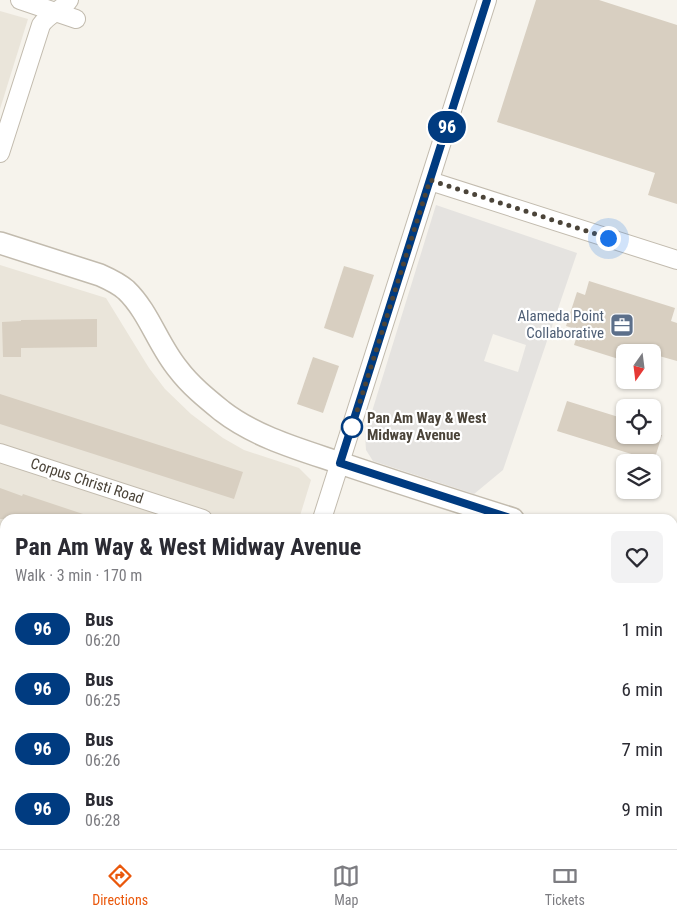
<!DOCTYPE html>
<meta charset="utf-8">
<style>
body{margin:0;font-family:"Roboto Condensed",sans-serif;background:#f2f2f3;color:#2b2b33;height:100vh;display:flex;flex-direction:column;font-size:19px;white-space:nowrap}
*{box-sizing:border-box;margin:0}
p{font-size:16px;color:#7c7c81}
.icon{flex:none;width:28px;height:28px;fill:none;stroke:currentColor;stroke-width:2;stroke-linecap:round;stroke-linejoin:round}
.map{position:relative;flex:1;overflow:hidden}
.details{position:absolute;left:0px;top:514px;width:678px;height:336px;display:flex;flex-direction:column;background:#fff;border-radius:15px 15px 0 0;box-shadow:0 1px 4px #0004}
.details>*{flex:none}
.badge{padding:0 10px;border-radius:16px;font-size:18px;line-height:32px}
.needle{width:32px;rotate:194deg}
.fabs{position:absolute;left:616px;top:344px;display:grid;gap:10px}
.fabs a{display:grid;place-items:center;width:45px;height:45px;border-radius:8px;background:#fff;box-shadow:0 1px 4px #0004;font-size:25px}
.you{position:absolute;width:25px;height:25px;margin:-12px;border:4px solid #fff;border-radius:50%;background:#1a73e8;box-shadow:0 0 0 8px #1a73e833}
.map>.badge{position:absolute;translate:-50% -50%;box-shadow:0 0 0 2px #fff}
.round{display:grid;place-items:center;flex:none;width:52px;height:52px;border-radius:8px;background:#f2f2f3}
.summary{display:flex;align-items:center;justify-content:space-between;height:85px;padding:0 15px}
h1{font-size:24px;font-weight:700;line-height:38px}
ul{padding:0;list-style:none}
li{display:flex;align-items:center;gap:15px;height:60px;padding:0 15px}
li div{flex:1}
li b{display:block;font-size:19px}
li em{font-style:normal}
li .badge{min-width:55px;font-weight:700;text-align:center}
.tab-bar{display:flex;justify-content:space-around;align-items:center;height:70px;border-top:1px solid #e1e1e2;background:#fff;font-size:14px;color:#7c7c81}
.tab-bar a{display:grid;justify-items:center;gap:2px}
.tab-bar .on{color:#ea580c}
.map>svg:first-child{display:block}
.residential{fill:#eae5da}
.green{fill:#d2eab5}
.parking{fill:#e5e3e0;fill-rule:evenodd}
.building{fill:#d8cfc1}
.lines{fill:none;stroke-linecap:round;stroke-linejoin:round}
.minor-casing{stroke:#c2bbae;stroke-width:20}
.tertiary-casing{stroke:#c2bbae;stroke-width:24}
.minor{stroke:#fff;stroke-width:18}
.tertiary{stroke:#fff;stroke-width:21}
.line-casing{stroke:#fff;stroke-width:11}
.line{stroke:#003b80;stroke-width:8}
.walk{stroke:#4b4439;stroke-width:5;stroke-dasharray:0 9}
.stop-dot{fill:#fff;stroke:#003b80;stroke-width:2.5}
.labels{text-anchor:middle;stroke-width:4.5;stroke-linejoin:round;paint-order:stroke}
.service-label{font-size:15px;fill:#4e5e75;stroke:#fff;text-anchor:end}
.stop-label{font-size:15px;font-weight:bold;fill:#4b4439;stroke:#fff;text-anchor:start}
.street-label{font-size:15px;fill:#4b4439;stroke:#fff}
</style>
<div class="map">
<svg width="677" height="849" viewBox="0 0 677 849">
<rect width="100%" height="100%" fill="#f6f3ec"/>
<!-- residential -->
<g class="residential">
<polygon points="0,11 28,19 0,109"/>
<polygon points="0,265 106,298 149,368 165,389 191,414 223,438 244,450 299,468 311,480 299,519 5,519 5,845 195,845 194,849 0,849"/>
</g>
<!-- green -->
<polygon class="green" points="0,711 5,712 5,801 0,800"/>
<!-- parking -->
<g class="parking">
<path d="M436,205L577,253L503,470L474,494L373,461L366,450L365,434ZM493,334L526,345L518,372L484,361Z"/>
<polygon points="0,557 5,558 5,604 0,602"/>
<polygon points="673,595 677,596 677,765 672,764"/>
</g>
<!-- building -->
<g class="building">
<polygon points="536,0 599,0 677,25 677,204 648,195 655,173 497,122"/>
<polygon points="344,266 374,275 353,338 324,328"/>
<polygon points="589,281 675,308 671,321 677,323 677,361 652,354 652,352 625,352 625,361 574,345 579,330 566,326 577,292 585,295"/>
<polygon points="97,319 97,347 21,348 21,357 3,357 2,322 21,321 21,320"/>
<polygon points="313,357 339,366 323,413 297,404"/>
<polygon points="0,394 243,472 234,499 0,424"/>
<polygon points="567,401 625,419 625,435 662,435 654,461 557,431"/>
<polygon points="0,488 22,496 23,494 89,516 89,519 0,519"/>
</g>
<g class="lines">
<!-- minor casing -->
<g class="minor-casing">
<g id="minor">
<polyline points="20,0 76,19"/>
<path d="M0,153L41,25C49,13 62,11 69,0"/>
<polyline points="430,181 677,260"/>
<polyline points="0,453 203,519"/>
<polyline points="322,519 487,0"/>
<polyline points="0,698 5,700"/>
<polyline points="0,808 5,809"/>
<polyline points="141,845 154,849"/>
<polyline points="216,849 217,845"/>
</g>
</g>
<!-- tertiary casing -->
<g class="tertiary-casing">
<g id="tertiary">
<path d="M0,243L100,275C109,279 118,283 126,290C149,312 158,345 178,369C190,385 206,398 222,411C257,438 302,450 343,464C399,483 456,501 513,519"/>
<polyline points="672,570 677,571"/>
</g>
</g>
<!-- minor -->
<use href="#minor" class="minor"/>
<!-- tertiary -->
<use href="#tertiary" class="tertiary"/>
</g>
<g class="lines">
<!-- line casing -->
<g class="line-casing">
<polyline id="line" points="487,0 340,463 513,519"/>
</g>
<!-- line -->
<use href="#line" class="line"/>
<!-- walk -->
<polyline class="walk" points="352,427 430,180 608,238"/>
</g>
<!-- icons -->
<defs>
<g id="office-square" transform="scale(1.25)"><rect x="-9" y="-9" width="18" height="18" rx="4" fill="#5c6f8a" stroke="#fff"/><path d="M-6-3h4V-5.5h4V-3h4V5H-6ZM-1-4.5V-3h2v-1.5ZM-6 0V1H6V0Z" fill="#fff"/></g>
</defs>
<g fill-rule="evenodd">
<use href="#office-square" x="622" y="325"/>
</g>
<!-- markers -->
<circle class="stop-dot" cx="352" cy="427" r="10"/>
<g class="labels">
<!-- service labels -->
<g class="service-label">
<text x="604" y="321">Alameda Point<tspan x="604" dy="17">Collaborative</tspan></text>
</g>
<!-- stop labels -->
<g class="stop-label">
<text x="367" y="423">Pan Am Way &amp; West<tspan x="367" dy="17">Midway Avenue</tspan></text>
</g>
<!-- street labels -->
<g class="street-label">
<text transform="translate(87 481) rotate(18)" y="5">Corpus Christi Road</text>
</g>
</g>
</svg>
<div class="fabs">
<a><svg class="needle" viewBox="-14 -14 28 28"><path d="M0-13l5 13h-10z" fill="#e53935"/><path d="M0 13l5-13h-10z" fill="#7c7c81"/></svg></a>
<a><svg class="icon" aria-label="locate" viewBox="0 0 24 24"><circle cx="12" cy="12" r="6"/><path d="M12 2v4M12 18v4M2 12h4M18 12h4"/></svg></a>
<a><svg class="icon" aria-label="layers" viewBox="0 0 24 24"><path d="M12 4l9 5-9 5-9-5zM3 14l9 5 9-5"/></svg></a>
</div>
<div class="you" style="left:608px;top:238px"></div>
<b class="badge" style="left:447px;top:127px;background:#003b80;color:#fff">96</b>
<section class="details">
<div class="summary"><div><h1>Pan Am Way &amp; West Midway Avenue</h1><p>Walk · 3 min · 170 m</p></div><a class="round"><svg class="icon" aria-label="heart" viewBox="0 0 24 24"><path d="M12 20l-8-8c-3-5 5-10 8-4 3-6 11-1 8 4z"/></svg></a></div>
<ul>
<li><span class="badge" style="background:#003b80;color:#fff">96</span><div><b>Bus</b><p>06:20</p></div><em>1 min</em></li>
<li><span class="badge" style="background:#003b80;color:#fff">96</span><div><b>Bus</b><p>06:25</p></div><em>6 min</em></li>
<li><span class="badge" style="background:#003b80;color:#fff">96</span><div><b>Bus</b><p>06:26</p></div><em>7 min</em></li>
<li><span class="badge" style="background:#003b80;color:#fff">96</span><div><b>Bus</b><p>06:28</p></div><em>9 min</em></li>
</ul>
</section>
</div>
<nav class="tab-bar">
<a class="on"><svg class="icon" aria-label="directions" viewBox="0 0 24 24"><path d="M12 3l9 9-9 9-9-9zM9 14v-3h6M13 9l2 2-2 2"/></svg>Directions</a>
<a><svg class="icon" aria-label="map" viewBox="0 0 24 24"><path d="M3 6l6-2 6 2 6-2v14l-6 2-6-2-6 2zM9 4v14M15 6v14"/></svg>Map</a>
<a><svg class="icon" aria-label="tickets" viewBox="0 0 24 24"><path d="M3 7h18v10H3zM15 7v10"/></svg>Tickets</a>
</nav>
